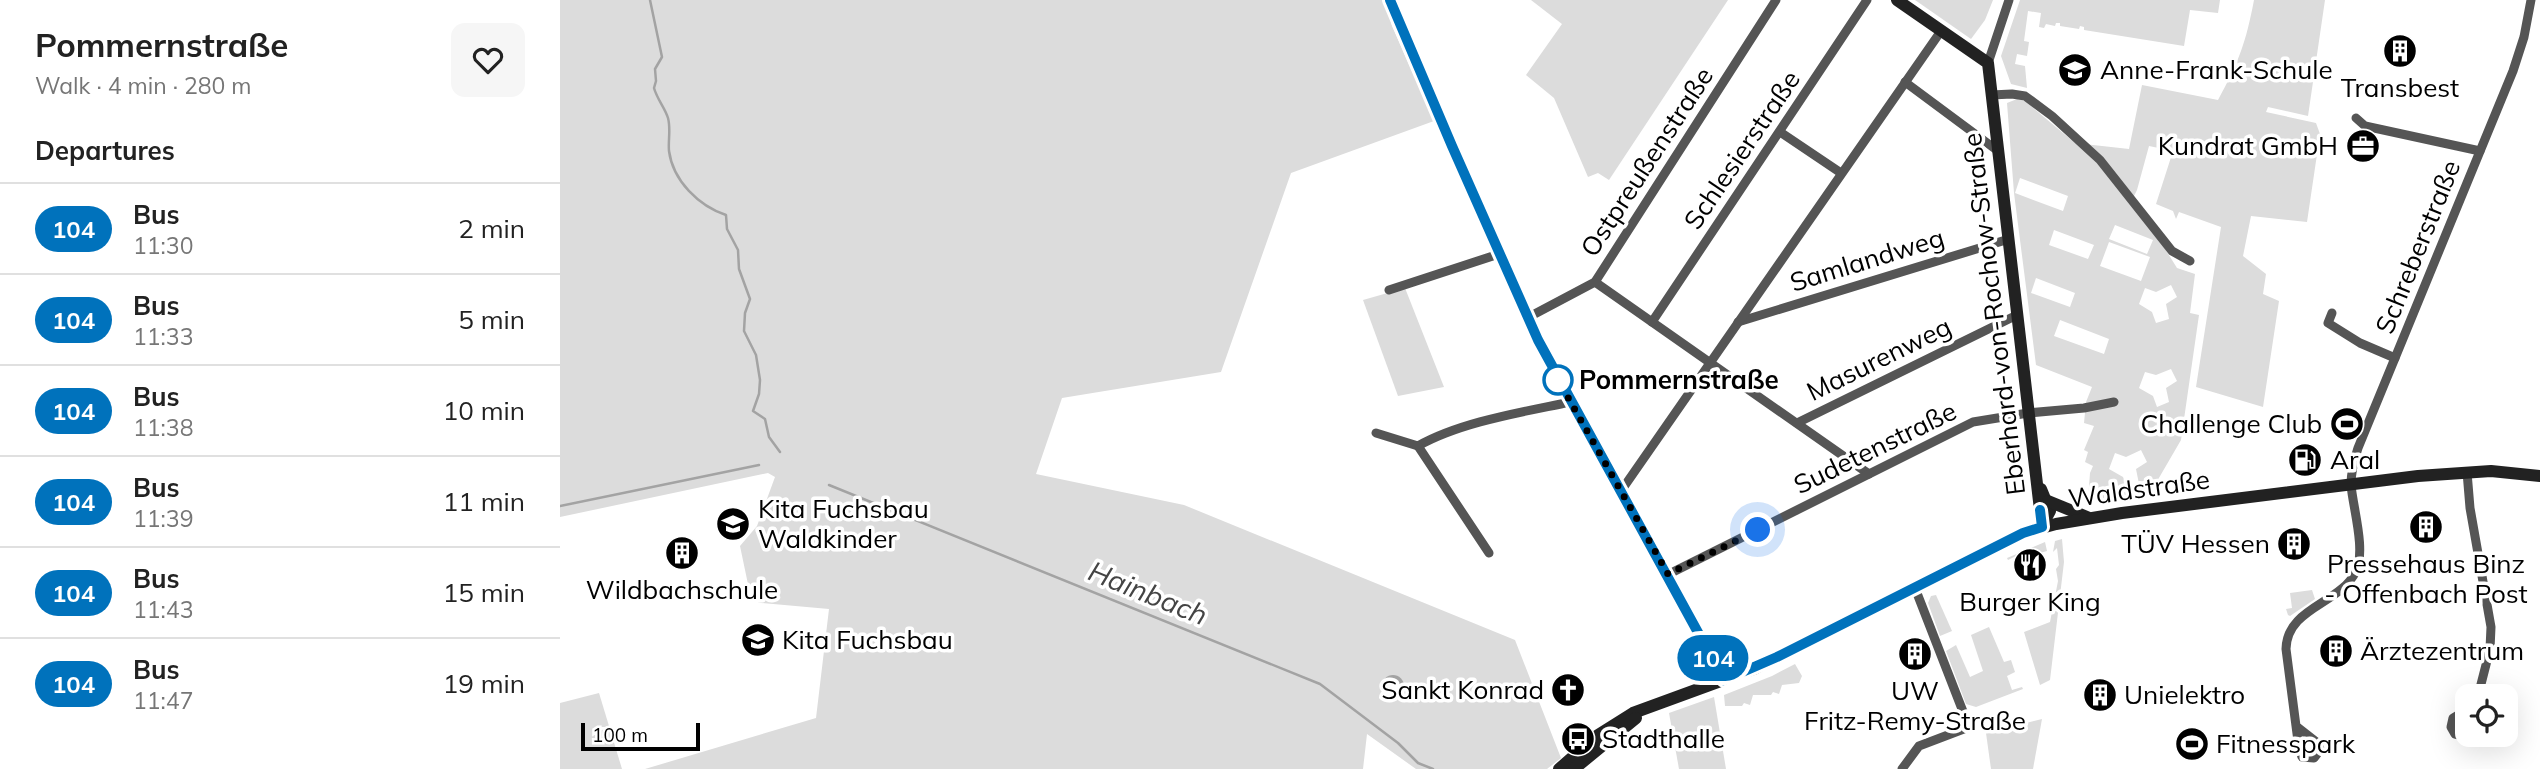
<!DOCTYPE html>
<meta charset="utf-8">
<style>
body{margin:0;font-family:Mulish,sans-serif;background:#f6f6f6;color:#222;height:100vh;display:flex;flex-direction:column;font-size:26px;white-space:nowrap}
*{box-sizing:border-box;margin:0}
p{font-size:23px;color:#767676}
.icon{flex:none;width:38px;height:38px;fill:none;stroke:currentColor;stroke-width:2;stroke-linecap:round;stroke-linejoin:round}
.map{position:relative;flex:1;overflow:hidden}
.details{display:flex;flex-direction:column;background:#fff;width:560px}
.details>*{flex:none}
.badge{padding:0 14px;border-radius:23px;font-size:24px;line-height:46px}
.tools{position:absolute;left:1895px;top:684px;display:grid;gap:14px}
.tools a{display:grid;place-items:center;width:63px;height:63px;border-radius:14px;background:#fff;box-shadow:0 7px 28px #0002;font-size:35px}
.scale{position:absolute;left:21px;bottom:18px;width:119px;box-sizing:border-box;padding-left:7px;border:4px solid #000;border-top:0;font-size:19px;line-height:24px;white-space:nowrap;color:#000;-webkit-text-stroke:5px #fff;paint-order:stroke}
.you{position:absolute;width:35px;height:35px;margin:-18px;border:5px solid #fff;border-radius:50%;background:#1a73e8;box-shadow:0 0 0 10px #1a73e833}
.map>.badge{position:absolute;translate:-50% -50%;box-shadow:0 0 0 4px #fff}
h2{padding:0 35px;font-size:26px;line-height:63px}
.round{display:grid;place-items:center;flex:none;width:74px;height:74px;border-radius:14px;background:#f6f6f6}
.overview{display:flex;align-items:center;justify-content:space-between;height:119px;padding:0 35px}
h1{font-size:33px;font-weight:700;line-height:52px}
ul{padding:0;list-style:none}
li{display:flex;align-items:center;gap:21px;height:91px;padding:0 35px;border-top:2px solid #e0e0e0}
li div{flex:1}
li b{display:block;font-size:26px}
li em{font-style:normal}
li .badge{min-width:77px;font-weight:700;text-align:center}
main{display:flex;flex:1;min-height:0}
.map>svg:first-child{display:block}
.green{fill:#dcdcdc;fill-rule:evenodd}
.water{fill:#a3a3a3}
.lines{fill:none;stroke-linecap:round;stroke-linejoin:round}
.stream{stroke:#a3a3a3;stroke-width:2.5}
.street{stroke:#555;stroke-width:9}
.secondary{stroke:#222;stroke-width:12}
.line-casing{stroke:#fff;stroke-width:16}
.line{stroke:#0072bc;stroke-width:10}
.walk{stroke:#000;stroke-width:7;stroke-dasharray:0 12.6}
.stop-dot{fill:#fff;stroke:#0072bc;stroke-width:3.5}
.labels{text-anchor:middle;stroke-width:7;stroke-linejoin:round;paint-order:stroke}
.poi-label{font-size:26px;fill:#000;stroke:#fff;text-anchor:start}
.street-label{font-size:26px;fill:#000;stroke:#fff}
.stop-label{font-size:26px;font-weight:bold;fill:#000;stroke:#fff;text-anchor:start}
.water-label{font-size:28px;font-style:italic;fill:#444;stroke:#fff}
</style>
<main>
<section class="details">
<div class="overview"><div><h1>Pommernstraße</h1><p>Walk · 4 min · 280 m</p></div><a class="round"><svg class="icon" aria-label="heart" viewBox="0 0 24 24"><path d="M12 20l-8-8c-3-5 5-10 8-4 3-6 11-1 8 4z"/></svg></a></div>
<h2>Departures</h2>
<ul>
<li><span class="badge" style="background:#0072bc;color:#fff">104</span><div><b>Bus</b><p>11:30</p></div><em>2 min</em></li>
<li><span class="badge" style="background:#0072bc;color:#fff">104</span><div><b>Bus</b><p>11:33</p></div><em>5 min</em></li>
<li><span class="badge" style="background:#0072bc;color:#fff">104</span><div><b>Bus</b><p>11:38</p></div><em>10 min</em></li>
<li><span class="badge" style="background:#0072bc;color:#fff">104</span><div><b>Bus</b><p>11:39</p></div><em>11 min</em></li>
<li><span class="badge" style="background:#0072bc;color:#fff">104</span><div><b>Bus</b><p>11:43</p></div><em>15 min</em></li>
<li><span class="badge" style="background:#0072bc;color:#fff">104</span><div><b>Bus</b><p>11:47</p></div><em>19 min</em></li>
</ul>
</section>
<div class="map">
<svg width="1980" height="769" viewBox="0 0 1980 769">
<rect width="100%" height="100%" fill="#fff"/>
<!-- green -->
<g class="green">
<polygon points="0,0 825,0 832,26 874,121 731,173 661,372 502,398 476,474 624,505 955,640 1001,758 987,769 856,769 807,734 803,769 85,769 256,718 269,609 201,603 185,598 184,592 189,589 180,546 197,526 215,477 208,473 0,517"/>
<polygon points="971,0 1168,0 1049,180 1038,173 1028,177 994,98 966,75 1002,24"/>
<polygon points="1355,0 1433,0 1425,20 1411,39"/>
<polygon points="1460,0 1660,0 1658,13 1630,10 1624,46 1524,30 1524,27 1520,26 1519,29 1500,26 1500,23 1496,23 1495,26 1486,24 1484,28 1479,27 1481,13 1468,11 1464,41 1469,42 1467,56 1457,54 1455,64 1465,66 1467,88 1451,84 1441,56"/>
<path d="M1694,0H1765L1748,116L1708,107L1706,112L1756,123L1760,134L1747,222L1691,216L1683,256L1706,274L1703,294L1719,301L1703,407L1636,387L1661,227L1619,212L1616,219L1613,211L1596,204L1613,151L1589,146L1577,190L1570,204L1599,239L1617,268L1635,274L1630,313L1639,315L1621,440L1596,483L1582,495L1528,500L1530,473L1533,466L1525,462L1528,452L1524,450L1534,426L1524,423L1526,402L1532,387L1476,365L1454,193L1447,103L1457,99L1465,101L1515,143L1569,149L1582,85L1658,100C1679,62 1686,42 1694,0ZM1460,178L1508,196L1503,211L1455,193ZM1555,225L1593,240L1587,254L1549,239ZM1494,230L1534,245L1528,259L1489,245ZM1549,242L1590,257L1581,281L1540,266ZM1476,278L1515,293L1510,307L1471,293ZM1611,285L1617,297L1606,304L1609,319L1596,323L1592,312L1579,304L1585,288L1596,292ZM1500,320L1549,339L1544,354L1494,336ZM1611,369L1617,381L1606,388L1609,402L1597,407L1593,396L1579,388L1585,372L1596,375ZM1581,450L1587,462L1576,469L1579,484L1567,488L1563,477L1549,469L1555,453L1566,457Z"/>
<polygon points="845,288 884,387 838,396 803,300"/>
<polygon points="1502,539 1504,562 1490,680 1480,685 1464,632 1490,622 1498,581 1496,569 1499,565 1497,548 1493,552 1495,541"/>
<polygon points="1485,542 1487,551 1466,557 1464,552 1448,560 1447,558"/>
<polygon points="1752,590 1755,599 1730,616 1728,615 1726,609 1732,608 1730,593"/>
<polygon points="1376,595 1392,631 1380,636 1368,603 1371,596"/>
<polygon points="1429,627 1444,662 1451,660 1455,672 1447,676 1452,690 1462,687 1463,689 1416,707 1406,704 1386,651 1396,645 1410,677 1423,671 1411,635"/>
<polygon points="1235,664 1242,676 1239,683 1222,685 1219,694 1213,692 1211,695 1193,695 1190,705 1184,703 1182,706 1165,706 1164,695 1212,676"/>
<polygon points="39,693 62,769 0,769 0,703"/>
<polygon points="1154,697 1166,769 1119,769 1109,713"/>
<polygon points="1482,719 1473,769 1431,769 1426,733"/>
</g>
<!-- water -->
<circle class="water" cx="833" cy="686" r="11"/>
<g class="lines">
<!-- stream -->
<g class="stream">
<path d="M90,0L102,57L95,69L96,81L94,88C97,99 105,108 108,118C111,129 108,140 109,151C113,181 139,206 166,215L167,229L178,250L179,269L190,299L185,313L184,331L196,355L200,380L199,394L193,411L205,419L209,437L220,452"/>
<polyline points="269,485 760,684 838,743 858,763 873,769"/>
<polyline points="0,506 199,465"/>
</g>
<!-- street -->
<g class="street">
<path d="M830,0C880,113 923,230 978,341C1036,456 1106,565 1164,680"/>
<polyline points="1428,63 1449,0"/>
<polyline points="1345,82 1438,151"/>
<polyline points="1431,95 1452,94 1465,96 1492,116 1540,160 1612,251 1630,261"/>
<polyline points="1796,118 1805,126 1920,151"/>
<polyline points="1220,132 1281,173"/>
<polyline points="1035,282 1309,474"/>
<polyline points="829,290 939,254"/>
<polyline points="1772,313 1768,323 1800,343 1835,358"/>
<polyline points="967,318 1035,282 1216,0"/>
<polyline points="1092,322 1307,0"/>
<polyline points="1178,322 1449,239"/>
<polyline points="1237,423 1457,315"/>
<path d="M816,433L858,446C900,422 963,412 1010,402"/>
<polyline points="858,446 929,553"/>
<polyline points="1907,472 1910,508 1931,627 1930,649 1918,696"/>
<polyline points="1061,491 1381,31"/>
<polyline points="1109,574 1413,422 1468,413 1524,408 1554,402"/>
<polyline points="1908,709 1893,718 1891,727 1895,734 1908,737 1908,735"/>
<path d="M1736,726L1759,744L1760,750L1754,758L1742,757L1739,749L1726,649C1727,607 1781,604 1796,571C1806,550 1793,508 1791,485C1791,472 1794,460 1798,448L1953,71L1964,37L1971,0"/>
<polyline points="1342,769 1359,746 1409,727 1355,588"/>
</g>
<!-- secondary -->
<g class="secondary">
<polyline points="1337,0 1428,63 1482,527"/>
<polyline points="1481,489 1490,511 1482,526"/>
<polyline points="1488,501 1527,517"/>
<polyline points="999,769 1038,735 1073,713 1196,668 1463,533 1496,524 1562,513 1858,476 1931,471 1980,476"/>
<polyline points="1014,769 1076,718"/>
</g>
</g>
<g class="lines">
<!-- line casing -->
<g class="line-casing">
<polyline id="line" points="830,0 892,146 978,340 1164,680 1217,657 1463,533 1482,527 1480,510"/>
</g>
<!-- line -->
<use href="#line" class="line"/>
<!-- walk -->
<polyline class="walk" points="998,380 997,378 1108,574 1198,530"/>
</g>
<!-- icons -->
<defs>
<g id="building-disc" transform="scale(1.75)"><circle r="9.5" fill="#000" stroke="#fff"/><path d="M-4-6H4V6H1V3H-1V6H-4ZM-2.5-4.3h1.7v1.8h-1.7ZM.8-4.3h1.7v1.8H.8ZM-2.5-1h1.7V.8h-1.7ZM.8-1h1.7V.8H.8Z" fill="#fff"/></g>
<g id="school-disc" transform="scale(1.75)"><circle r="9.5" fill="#000" stroke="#fff"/><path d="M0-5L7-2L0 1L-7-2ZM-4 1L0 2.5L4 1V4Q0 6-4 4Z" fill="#fff"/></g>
<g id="office-disc" transform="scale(1.75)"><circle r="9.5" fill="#000" stroke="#fff"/><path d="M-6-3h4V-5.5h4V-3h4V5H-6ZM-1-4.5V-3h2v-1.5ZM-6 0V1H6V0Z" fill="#fff"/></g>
<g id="stadium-disc" transform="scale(1.75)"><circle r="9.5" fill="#000" stroke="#fff"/><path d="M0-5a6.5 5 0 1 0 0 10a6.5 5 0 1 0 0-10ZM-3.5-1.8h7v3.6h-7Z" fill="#fff"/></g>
<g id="fuel-disc" transform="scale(1.75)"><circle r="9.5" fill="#000" stroke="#fff"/><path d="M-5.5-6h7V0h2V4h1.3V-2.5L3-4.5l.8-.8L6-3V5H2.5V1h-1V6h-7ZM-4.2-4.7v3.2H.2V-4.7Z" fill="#fff"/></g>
<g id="restaurant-disc" transform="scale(1.75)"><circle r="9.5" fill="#000" stroke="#fff"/><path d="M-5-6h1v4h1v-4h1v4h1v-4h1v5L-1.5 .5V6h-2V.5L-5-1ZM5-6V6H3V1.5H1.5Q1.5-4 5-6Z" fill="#fff"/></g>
<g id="church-disc" transform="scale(1.75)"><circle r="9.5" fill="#000" stroke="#fff"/><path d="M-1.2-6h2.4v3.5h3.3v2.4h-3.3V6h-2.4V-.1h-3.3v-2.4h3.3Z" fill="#fff"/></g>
<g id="bus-disc" transform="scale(1.75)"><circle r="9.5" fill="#000" stroke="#fff"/><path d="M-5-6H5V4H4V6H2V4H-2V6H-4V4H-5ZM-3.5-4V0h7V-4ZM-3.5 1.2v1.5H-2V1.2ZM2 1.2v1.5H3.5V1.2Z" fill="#fff"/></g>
</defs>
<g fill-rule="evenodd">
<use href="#building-disc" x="1840" y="51"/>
<use href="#school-disc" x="1515" y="70"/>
<use href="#office-disc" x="1803" y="146"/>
<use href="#stadium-disc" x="1787" y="424"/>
<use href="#fuel-disc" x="1745" y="460"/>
<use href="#school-disc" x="173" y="524"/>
<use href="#building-disc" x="1866" y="527"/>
<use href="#building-disc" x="1734" y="544"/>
<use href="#building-disc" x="122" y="553"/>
<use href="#restaurant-disc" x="1470" y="565"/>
<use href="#school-disc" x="198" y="640"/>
<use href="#building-disc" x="1776" y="651"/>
<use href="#building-disc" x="1355" y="654"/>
<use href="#church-disc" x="1008" y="690"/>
<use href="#building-disc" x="1540" y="695"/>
<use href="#bus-disc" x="1018" y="739"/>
<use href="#stadium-disc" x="1632" y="744"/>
</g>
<!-- markers -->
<circle class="stop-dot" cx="998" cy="380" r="14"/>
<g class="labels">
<!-- poi labels -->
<g class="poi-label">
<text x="1540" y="79">Anne-Frank-Schule</text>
<text x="1840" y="97" text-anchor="middle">Transbest</text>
<text x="1778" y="155" text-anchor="end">Kundrat GmbH</text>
<text x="1762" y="433" text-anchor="end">Challenge Club</text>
<text x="1770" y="469">Aral</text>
<text x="198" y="518">Kita Fuchsbau<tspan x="198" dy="30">Waldkinder</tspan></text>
<text x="1710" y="553" text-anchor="end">TÜV Hessen</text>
<text x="1866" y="573" text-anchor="middle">Pressehaus Binz<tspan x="1866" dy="30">- Offenbach Post</tspan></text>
<text x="122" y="599" text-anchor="middle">Wildbachschule</text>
<text x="1470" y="611" text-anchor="middle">Burger King</text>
<text x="222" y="649">Kita Fuchsbau</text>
<text x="1800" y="660">Ärztezentrum</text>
<text x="984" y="699" text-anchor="end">Sankt Konrad</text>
<text x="1355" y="700" text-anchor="middle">UW<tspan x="1355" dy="30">Fritz-Remy-Straße</tspan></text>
<text x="1564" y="704">Unielektro</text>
<text x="1042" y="748">Stadthalle</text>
<text x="1656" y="753">Fitnesspark</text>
</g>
<!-- street labels -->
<g class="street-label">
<text transform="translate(1182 150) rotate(-56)" y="9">Schlesierstraße</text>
<text transform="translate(1087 162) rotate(-57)" y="9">Ostpreußenstraße</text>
<text transform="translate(1858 247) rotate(-68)" y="9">Schreberstraße</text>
<text transform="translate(1307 260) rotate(-17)" y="9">Samlandweg</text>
<text transform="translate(1434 314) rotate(-97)" y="9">Eberhard-von-Rochow-Straße</text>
<text transform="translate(1319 359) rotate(-26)" y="9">Masurenweg</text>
<text transform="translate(1315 448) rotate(-26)" y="9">Sudetenstraße</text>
<text transform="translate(1579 489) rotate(-8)" y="9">Waldstraße</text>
</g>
<!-- stop labels -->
<g class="stop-label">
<text x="1019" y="389">Pommernstraße</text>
</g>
<!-- water labels -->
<g class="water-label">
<text transform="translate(588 593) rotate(22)" y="10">Hainbach</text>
</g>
</g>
</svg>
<div class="tools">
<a><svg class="icon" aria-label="locate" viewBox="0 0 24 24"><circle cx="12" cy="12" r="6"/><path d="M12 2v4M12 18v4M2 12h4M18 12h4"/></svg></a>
</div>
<div class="scale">100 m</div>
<div class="you" style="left:1198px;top:530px"></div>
<b class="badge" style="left:1153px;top:658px;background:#0072bc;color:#fff">104</b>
</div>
</main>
